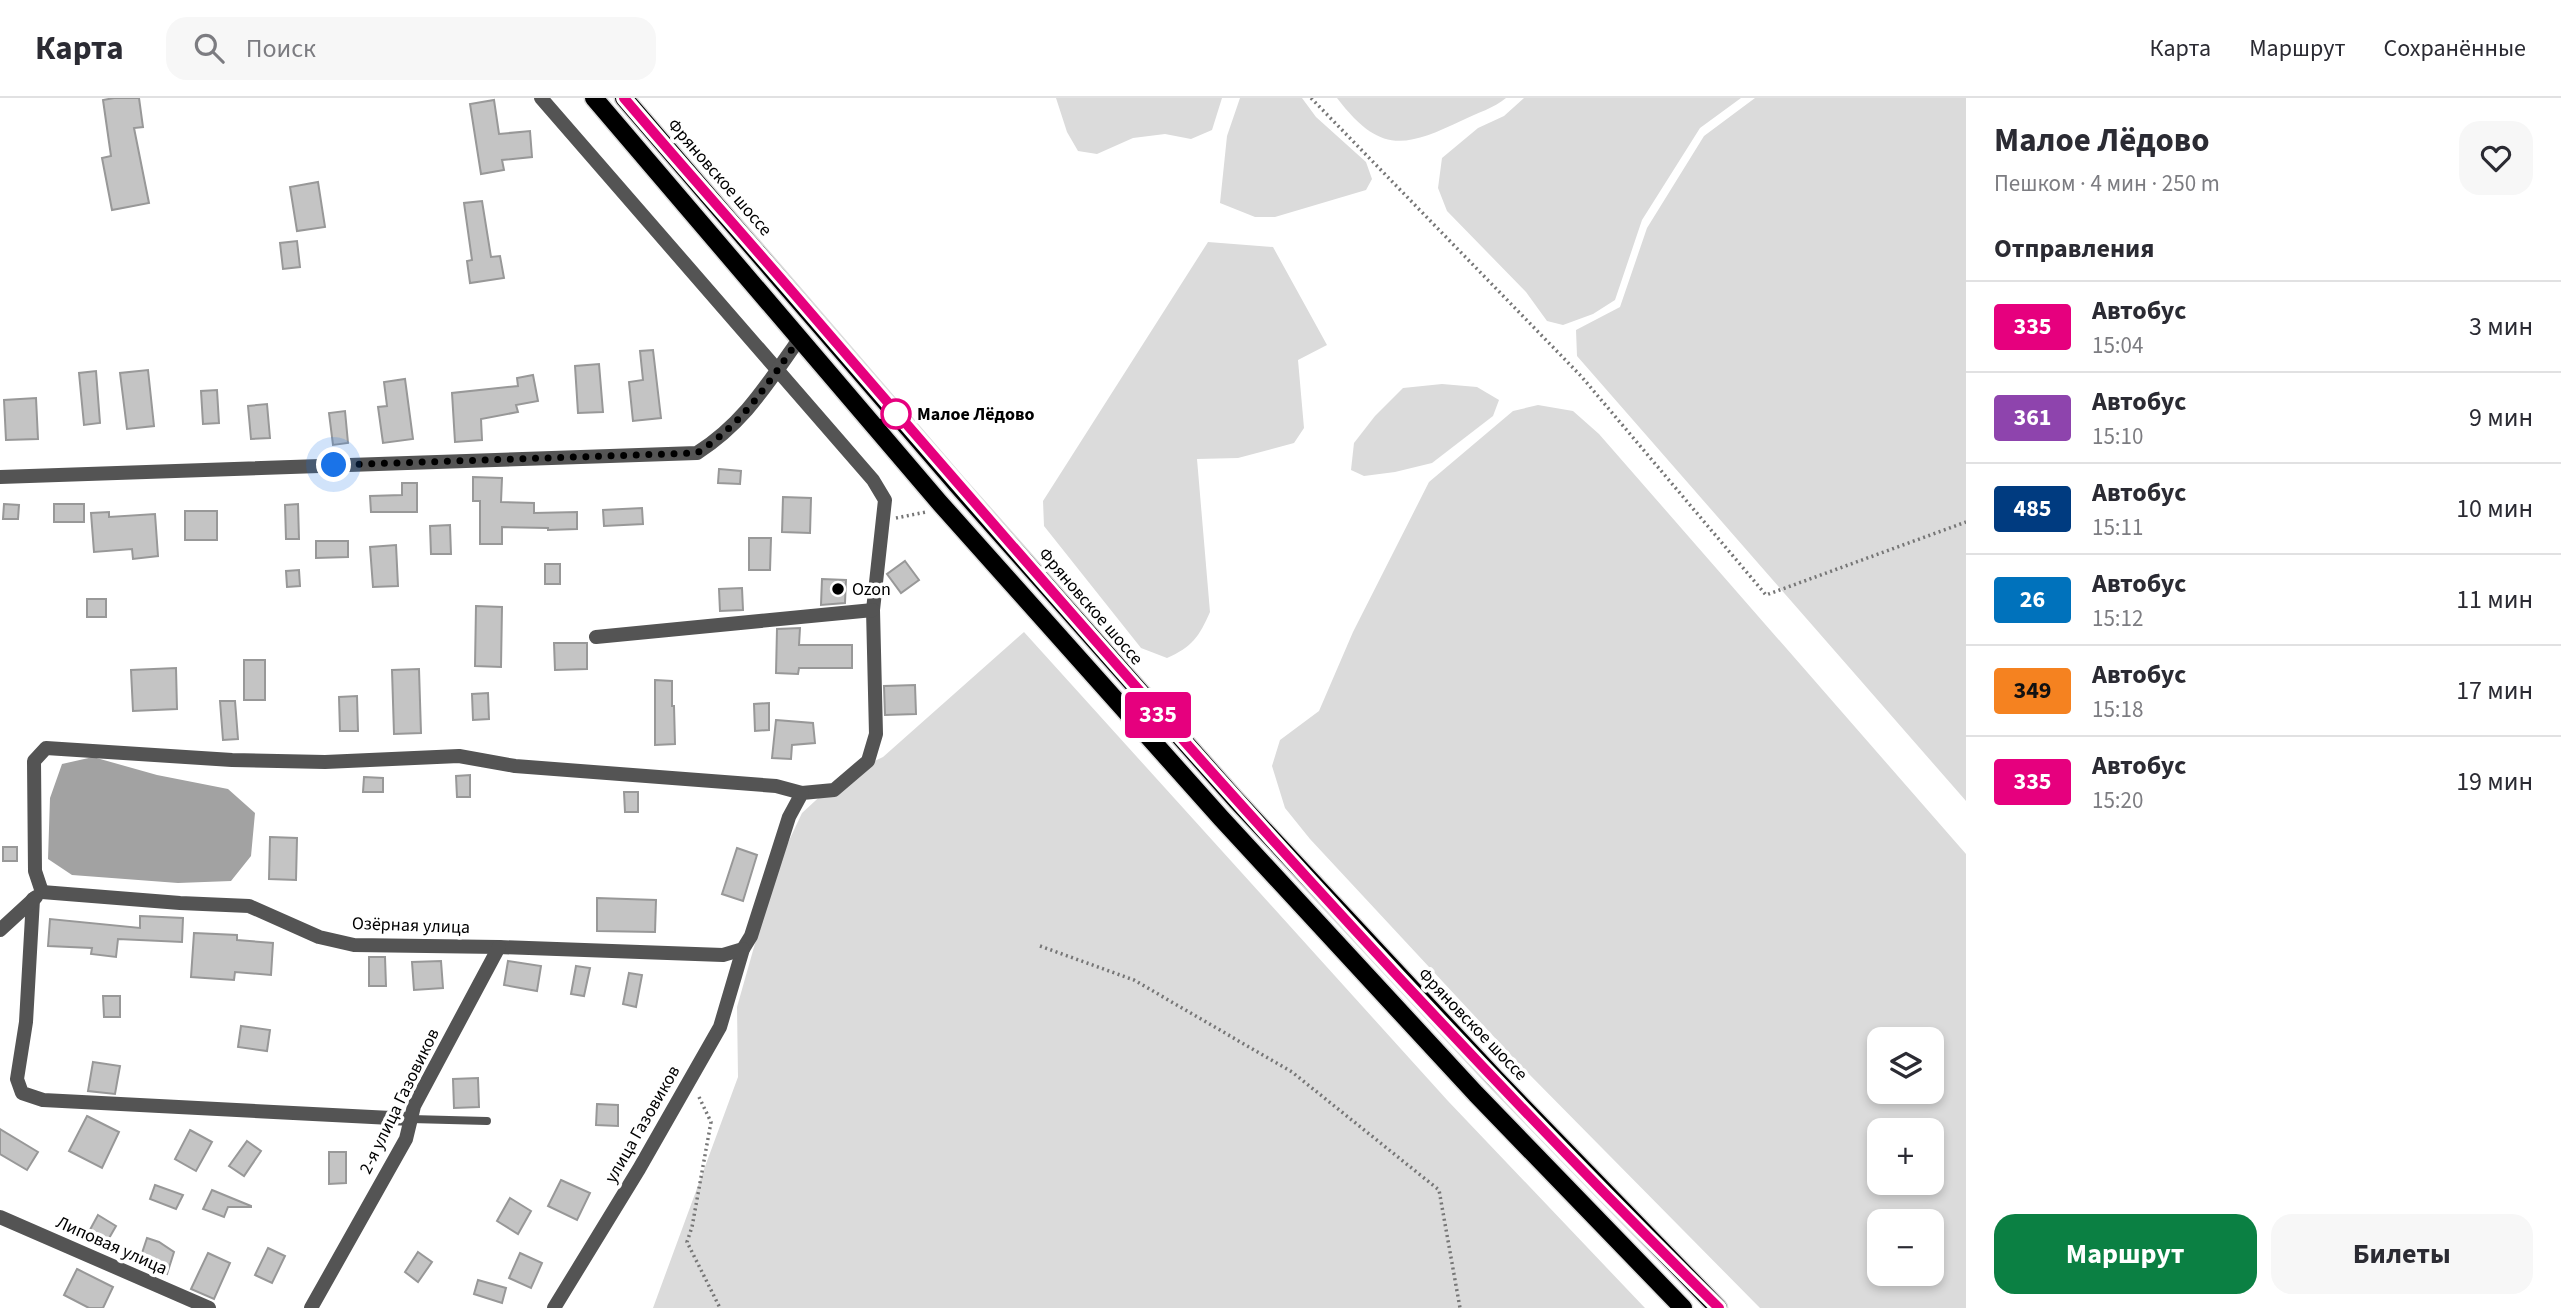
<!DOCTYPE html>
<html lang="ru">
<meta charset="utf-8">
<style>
body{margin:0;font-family:"Source Sans 3",sans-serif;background:#f7f7f7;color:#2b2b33;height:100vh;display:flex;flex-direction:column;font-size:26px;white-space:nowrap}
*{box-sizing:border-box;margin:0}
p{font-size:23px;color:#7c7c81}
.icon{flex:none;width:38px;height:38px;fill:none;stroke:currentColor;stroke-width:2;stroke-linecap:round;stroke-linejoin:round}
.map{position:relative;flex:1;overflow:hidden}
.drawer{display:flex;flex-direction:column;background:#fff;width:595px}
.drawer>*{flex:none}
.badge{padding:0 14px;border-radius:5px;font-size:24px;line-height:46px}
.controls{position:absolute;left:1867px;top:929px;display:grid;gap:14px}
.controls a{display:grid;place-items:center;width:77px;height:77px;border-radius:14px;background:#fff;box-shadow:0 4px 10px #0003;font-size:35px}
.you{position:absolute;width:35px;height:35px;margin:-18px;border:5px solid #fff;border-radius:50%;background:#1a73e8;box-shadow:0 0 0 10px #1a73e833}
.map>.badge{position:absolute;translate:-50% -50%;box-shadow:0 0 0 4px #fff}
h2{padding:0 28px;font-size:26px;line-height:63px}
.round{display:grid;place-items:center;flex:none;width:74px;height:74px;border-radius:21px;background:#f7f7f7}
.summary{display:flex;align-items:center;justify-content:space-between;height:119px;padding:0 28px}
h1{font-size:33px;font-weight:700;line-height:52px}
.cta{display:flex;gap:14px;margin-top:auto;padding:14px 28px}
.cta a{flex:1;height:80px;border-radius:21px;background:#0b8043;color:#fff;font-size:28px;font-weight:700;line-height:80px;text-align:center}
.cta a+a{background:#f7f7f7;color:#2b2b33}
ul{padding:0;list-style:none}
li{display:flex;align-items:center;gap:21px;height:91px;padding:0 28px;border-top:2px solid #e1e1e2}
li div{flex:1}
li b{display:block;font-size:26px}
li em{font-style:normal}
li .badge{min-width:77px;font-weight:700;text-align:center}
header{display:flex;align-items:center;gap:42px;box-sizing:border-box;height:98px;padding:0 35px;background:#fff;border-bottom:2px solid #e1e1e2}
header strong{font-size:33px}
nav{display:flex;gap:38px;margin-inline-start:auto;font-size:24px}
.search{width:490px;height:63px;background:#f7f7f7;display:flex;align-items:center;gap:18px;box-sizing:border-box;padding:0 24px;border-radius:21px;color:#7c7c81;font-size:26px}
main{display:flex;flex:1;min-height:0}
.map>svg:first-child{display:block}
.green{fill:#dbdbdb;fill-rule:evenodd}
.water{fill:#a2a2a2}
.building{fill:#c4c4c4;stroke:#989898;stroke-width:2}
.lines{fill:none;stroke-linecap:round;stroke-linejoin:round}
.primary-casing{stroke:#dbdbdb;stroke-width:21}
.path{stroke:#767676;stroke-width:3.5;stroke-dasharray:2 3.5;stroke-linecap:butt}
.lane{stroke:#545454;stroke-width:8}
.street{stroke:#545454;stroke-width:14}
.primary{stroke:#000;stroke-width:18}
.line-casing{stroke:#fff;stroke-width:16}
.line{stroke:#e6007e;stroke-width:10}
.walk{stroke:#000;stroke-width:7;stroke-dasharray:0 12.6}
.stop-dot{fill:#fff;stroke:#e6007e;stroke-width:3.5}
.poi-dot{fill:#000;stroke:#fff;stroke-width:2.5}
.labels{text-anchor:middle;stroke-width:7;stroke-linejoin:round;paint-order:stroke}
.street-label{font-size:18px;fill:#000;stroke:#fff}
.stop-label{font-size:18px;font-weight:bold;fill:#000;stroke:#fff;text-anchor:start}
.poi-label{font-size:18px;fill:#000;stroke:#fff;text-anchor:start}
</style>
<header>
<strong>Карта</strong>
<div class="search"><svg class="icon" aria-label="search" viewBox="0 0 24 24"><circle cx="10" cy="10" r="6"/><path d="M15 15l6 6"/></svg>Поиск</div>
<nav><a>Карта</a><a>Маршрут</a><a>Сохранённые</a></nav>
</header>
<main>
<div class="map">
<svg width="1966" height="1210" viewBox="0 0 1966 1210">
<rect width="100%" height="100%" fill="#fff"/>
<!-- green -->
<g class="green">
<polygon points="1056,0 1222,0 1212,32 1191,41 1165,36 1133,40 1097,56 1078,53 1067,34"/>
<polygon points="1240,0 1302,0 1316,19 1366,64 1372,81 1366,92 1275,119 1255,119 1220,105 1227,38"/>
<path d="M1337,0H1506C1494,10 1477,15 1463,22C1404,50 1380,56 1337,0Z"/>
<polygon points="1524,0 1741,0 1700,30 1642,122 1615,202 1593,216 1563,227 1547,223 1526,194 1447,113 1438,90 1442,60 1478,30 1504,18"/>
<polygon points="1755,0 1966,0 1966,703 1577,258 1576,232 1620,209 1647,130 1704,38"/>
<path d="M1208,144L1273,149L1327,247L1298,262L1304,330L1294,345L1238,360L1197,361L1210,514C1199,539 1192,549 1167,560L1141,550L1044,428L1043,403Z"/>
<polygon points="1442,286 1477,289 1499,302 1493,318 1432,365 1395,374 1364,378 1351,372 1354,345 1375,318 1403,290"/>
<path d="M1538,307L1573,313L1599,336L1966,756V1210H1760L1523,970L1310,741L1285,710L1272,668L1280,642L1319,613L1353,534L1429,384L1513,313ZM1880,942H1932V994H1880ZM1880,1032H1932V1085H1880ZM1880,1124H1932V1176H1880Z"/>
<polygon points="1024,534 1448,1003 1645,1210 653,1210 738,979 737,909 777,768 802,715 841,679 883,659"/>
</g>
<!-- water -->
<polygon class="water" points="93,659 157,677 228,691 255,715 251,758 231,783 178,785 72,777 48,761 50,700 62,666"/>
<!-- building -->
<g class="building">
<polygon points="114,0 139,0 143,29 134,30 149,105 112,112 102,60 111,58 103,2"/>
<polygon points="494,2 499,36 530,33 532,59 502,62 504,72 481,76 470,6"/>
<polygon points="318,84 325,129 297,133 290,89"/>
<polygon points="482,103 491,159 500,158 504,180 470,185 467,163 472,162 464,105"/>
<polygon points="297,143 300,169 283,171 280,145"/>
<polygon points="653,252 661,320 633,323 629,284 643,282 640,253"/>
<polygon points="599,266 603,314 578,315 575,268"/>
<polygon points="148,272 154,328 127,331 120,275"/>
<polygon points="96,273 100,325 84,327 79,275"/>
<polygon points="533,277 538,303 516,307 518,314 481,321 482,342 455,344 452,295 518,288 517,280"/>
<polygon points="405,281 413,341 383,345 378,309 387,308 384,284"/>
<polygon points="217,292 219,325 203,326 201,293"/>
<polygon points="36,300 38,341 6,342 4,302"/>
<polygon points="267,306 270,340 251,341 248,308"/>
<polygon points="345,313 348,345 333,347 329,315"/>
<polygon points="719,371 741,373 740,386 718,385"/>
<polygon points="473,379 502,380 501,404 534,405 534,415 577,414 577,431 548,432 548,430 502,429 502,446 480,446 480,403 473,403"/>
<polygon points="402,385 417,385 417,414 371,414 370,398 402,397"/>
<polygon points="783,399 811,400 810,435 782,434"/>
<polygon points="4,406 19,407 18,421 3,421"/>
<rect x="54" y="406" width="30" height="18"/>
<polygon points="298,406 299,441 286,441 285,407"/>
<polygon points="642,410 643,426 604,428 603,412"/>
<rect x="185" y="413" width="32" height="29"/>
<polygon points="109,414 109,419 155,416 158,458 133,461 132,451 94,454 91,415"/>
<polygon points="450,427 451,456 431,456 430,428"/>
<polygon points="749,440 771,440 770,472 749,472"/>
<polygon points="316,443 348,443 348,459 316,460"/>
<polygon points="396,447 398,488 373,489 370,449"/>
<polygon points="905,463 919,482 901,495 887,476"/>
<rect x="545" y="466" width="15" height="20"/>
<polygon points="299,472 300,488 287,489 286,473"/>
<polygon points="822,481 846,482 845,505 821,507"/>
<polygon points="742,490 743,512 720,513 719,491"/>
<rect x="87" y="501" width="19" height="18"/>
<polygon points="476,508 502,509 501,569 475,568"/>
<polygon points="800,530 799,547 852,547 852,570 799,570 798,576 776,575 777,531"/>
<polygon points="554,545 587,545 587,571 555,572"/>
<rect x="244" y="562" width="21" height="40"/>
<polygon points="176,570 177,611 133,613 131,572"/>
<polygon points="419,571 421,635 394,636 392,572"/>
<polygon points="655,582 672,583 672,608 674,608 675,646 655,647"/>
<polygon points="915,587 916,616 885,617 884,588"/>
<polygon points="488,595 489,621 473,622 472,596"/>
<polygon points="357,598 358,633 340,633 339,599"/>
<polygon points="220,603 235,603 238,641 223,642"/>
<polygon points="769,605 769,632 755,633 754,606"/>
<polygon points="776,622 813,625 815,645 792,647 791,661 772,660"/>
<polygon points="470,677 470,699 457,699 456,678"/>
<polygon points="364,679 383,680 383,694 363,694"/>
<polygon points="624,694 638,694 638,714 625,714"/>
<polygon points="270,739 297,740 296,782 269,781"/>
<rect x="3" y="749" width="14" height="14"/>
<polygon points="737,750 757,757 743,803 722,796"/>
<polygon points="597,800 656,802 655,834 597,833"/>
<polygon points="140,818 183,820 182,844 118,841 116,859 91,856 92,850 48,848 50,821 140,830"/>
<polygon points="194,835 237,837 237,842 273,845 271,877 235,874 234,882 191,879"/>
<polygon points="369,859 385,859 386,888 369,888"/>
<polygon points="441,863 443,890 414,892 412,864"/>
<polygon points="508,863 541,868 537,893 504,887"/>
<polygon points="576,868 590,870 584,898 571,896"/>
<polygon points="629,875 642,877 636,909 623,906"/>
<polygon points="103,898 120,898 120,919 104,919"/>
<polygon points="241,928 270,932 267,953 238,949"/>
<polygon points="93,964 120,968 115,996 88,993"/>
<polygon points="478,980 479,1009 454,1010 453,981"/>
<polygon points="597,1006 618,1007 618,1028 596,1027"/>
<polygon points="87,1018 119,1034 102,1070 69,1053"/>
<polygon points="0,1031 38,1054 27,1072 0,1056"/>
<polygon points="190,1032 212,1044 196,1073 175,1061"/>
<polygon points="247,1043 261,1053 244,1078 229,1068"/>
<polygon points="329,1054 346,1054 346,1085 329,1086"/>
<polygon points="561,1082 590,1095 577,1122 548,1108"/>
<polygon points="155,1087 183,1097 176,1111 150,1101"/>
<polygon points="212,1092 251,1108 251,1109 228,1109 224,1119 203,1111"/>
<polygon points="510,1100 531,1113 518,1136 497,1123"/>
<polygon points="98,1117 116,1128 104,1149 86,1139"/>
<polygon points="147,1140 159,1144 174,1154 167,1176 138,1167"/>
<polygon points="268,1150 285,1158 272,1185 255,1177"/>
<polygon points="418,1154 432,1164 418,1184 405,1174"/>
<polygon points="208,1155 230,1165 214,1201 191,1191"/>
<polygon points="520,1155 542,1165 531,1190 509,1180"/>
<polygon points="77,1171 113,1189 103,1210 89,1210 64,1197"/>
<polygon points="478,1182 506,1190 502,1205 474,1196"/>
</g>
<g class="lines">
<!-- primary casing -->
<g class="primary-casing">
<g id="primary">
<polyline points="594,0 939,404 1221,720 1476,996 1683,1210"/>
<polyline points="624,0 957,387 1236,702 1496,981 1718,1210"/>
</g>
</g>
<!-- path -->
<g class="path">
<polyline points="1311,0 1581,278 1766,497 1966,424"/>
<polyline points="896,420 926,414"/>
<polyline points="1040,848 1134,882 1292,974 1439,1092 1460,1210"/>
<polyline points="699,999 711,1024 692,1129 687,1144 720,1210"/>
</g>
<!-- lane -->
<polyline class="lane" points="411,1021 487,1023"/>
<!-- street -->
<g class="street">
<polyline points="541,0 873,382 885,402 873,512 876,636 868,663 834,692 802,695 789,719 751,838 743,851 720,929 639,1071 554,1210"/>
<path d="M0,379L697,355C745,324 767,286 800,240"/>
<polyline points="596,539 873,512"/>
<polyline points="42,794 35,773 34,663 46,650 232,662 325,664 459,658 515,668 776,688 802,695"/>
<polyline points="42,794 180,805 249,808 319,839 354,847 499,849 723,857 743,851"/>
<polyline points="33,801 26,924 17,981 22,995 43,1002 411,1021"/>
<polyline points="0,832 36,799"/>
<polyline points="0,1119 209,1210"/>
<polyline points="311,1210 406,1041 414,1008 499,849"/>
</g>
<!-- primary -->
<use href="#primary" class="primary"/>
</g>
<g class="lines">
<!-- line casing -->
<g class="line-casing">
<path id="line" d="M624,0C681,67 739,132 796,198C1094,544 1393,889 1719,1210"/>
</g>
<!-- line -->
<use href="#line" class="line"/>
<!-- walk -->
<path class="walk" d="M334,367L697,355C745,324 767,286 800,240L875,328L896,316"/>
</g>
<!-- markers -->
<circle class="stop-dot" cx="896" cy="316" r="14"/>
<circle class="poi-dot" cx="838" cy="491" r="7"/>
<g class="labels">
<!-- street labels -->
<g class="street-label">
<text transform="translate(720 79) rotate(49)" y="6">Фряновское шоссе</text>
<text transform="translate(1091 508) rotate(49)" y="6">Фряновское шоссе</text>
<text transform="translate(411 827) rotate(2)" y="6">Озёрная улица</text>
<text transform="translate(1473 926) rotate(46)" y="6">Фряновское шоссе</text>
<text transform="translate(399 1003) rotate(-64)" y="6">2-я улица Газовиков</text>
<text transform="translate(642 1026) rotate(-60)" y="6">улица Газовиков</text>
<text transform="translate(112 1147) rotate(24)" y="6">Липовая улица</text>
</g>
<!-- stop labels -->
<g class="stop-label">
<text x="917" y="322">Малое Лёдово</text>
</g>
<!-- poi labels -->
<g class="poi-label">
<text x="852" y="497">Ozon</text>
</g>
</g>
</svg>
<div class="controls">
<a><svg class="icon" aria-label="layers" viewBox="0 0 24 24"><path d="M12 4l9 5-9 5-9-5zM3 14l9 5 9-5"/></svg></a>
<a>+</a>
<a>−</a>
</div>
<div class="you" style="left:334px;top:367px"></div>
<b class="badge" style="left:1158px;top:617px;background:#e6007e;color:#fff">335</b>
</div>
<section class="drawer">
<div class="summary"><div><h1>Малое Лёдово</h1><p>Пешком · 4 мин · 250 m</p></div><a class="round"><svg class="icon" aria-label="heart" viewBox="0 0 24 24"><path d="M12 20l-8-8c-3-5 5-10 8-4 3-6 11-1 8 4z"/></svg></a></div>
<h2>Отправления</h2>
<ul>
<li><span class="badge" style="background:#e6007e;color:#fff">335</span><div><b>Автобус</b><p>15:04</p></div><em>3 мин</em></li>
<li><span class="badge" style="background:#8e44ad;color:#fff">361</span><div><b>Автобус</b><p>15:10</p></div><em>9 мин</em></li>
<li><span class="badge" style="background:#003b80;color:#fff">485</span><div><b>Автобус</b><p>15:11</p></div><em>10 мин</em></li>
<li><span class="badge" style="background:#0072bc;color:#fff">26</span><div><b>Автобус</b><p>15:12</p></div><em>11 мин</em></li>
<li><span class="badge" style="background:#f58220;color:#111">349</span><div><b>Автобус</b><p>15:18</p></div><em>17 мин</em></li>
<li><span class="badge" style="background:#e6007e;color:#fff">335</span><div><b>Автобус</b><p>15:20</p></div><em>19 мин</em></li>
</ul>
<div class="cta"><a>Маршрут</a><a>Билеты</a></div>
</section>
</main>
